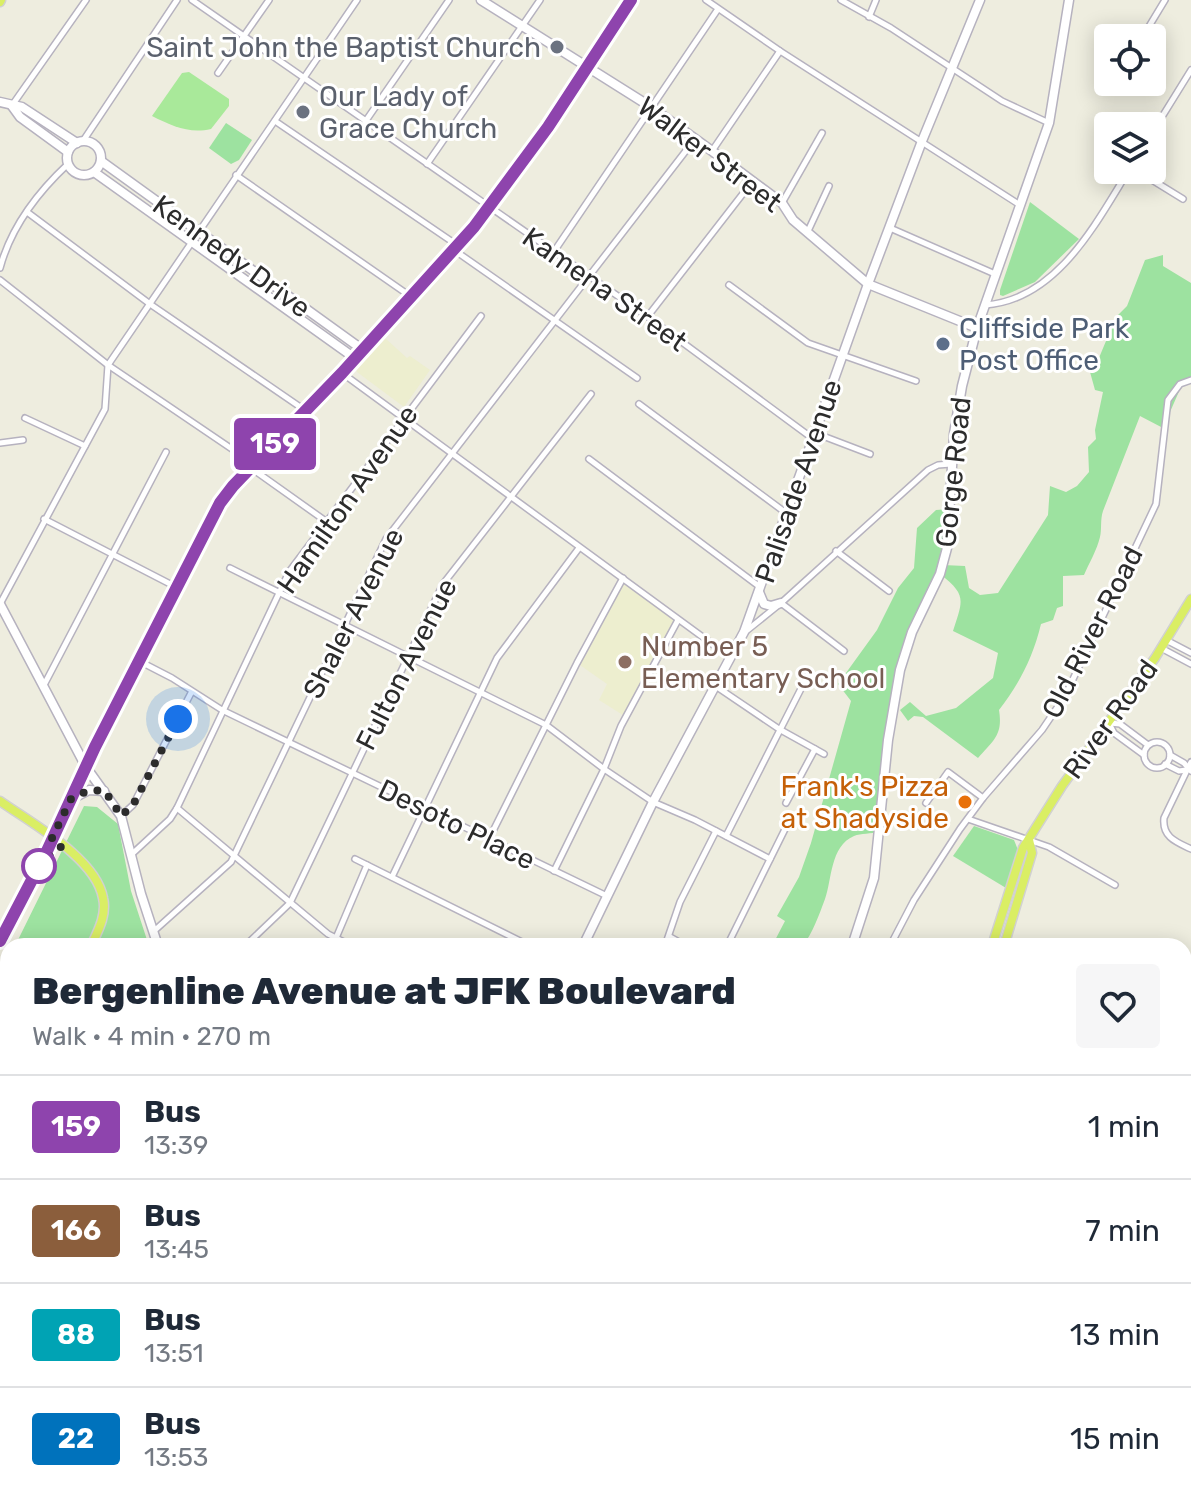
<!DOCTYPE html>
<meta charset="utf-8">
<style>
body{margin:0;font-family:Rubik,sans-serif;background:#f6f6f7;color:#1f2937;height:100vh;display:flex;flex-direction:column;font-size:30px;white-space:nowrap}
*{box-sizing:border-box;margin:0}
p{font-size:26px;color:#747a83}
.icon{flex:none;width:44px;height:44px;fill:none;stroke:currentColor;stroke-width:2;stroke-linecap:round;stroke-linejoin:round}
.map{position:relative;flex:1;overflow:hidden}
.details{position:absolute;left:0px;top:938px;width:1192px;height:568px;display:flex;flex-direction:column;background:#fff;border-radius:24px 24px 0 0;box-shadow:0 4px 20px #0003}
.details>*{flex:none}
.badge{padding:0 16px;border-radius:6px;font-size:28px;line-height:52px}
.controls{position:absolute;left:1094px;top:24px;display:grid;gap:16px}
.controls a{display:grid;place-items:center;width:72px;height:72px;border-radius:8px;background:#fff;box-shadow:0 4px 20px #0003;font-size:40px}
.you{position:absolute;width:40px;height:40px;margin:-20px;border:6px solid #fff;border-radius:50%;background:#1a73e8;box-shadow:0 0 0 12px #1a73e833}
.map>.badge{position:absolute;translate:-50% -50%;box-shadow:0 0 0 4px #fff}
.round{display:grid;place-items:center;flex:none;width:84px;height:84px;border-radius:8px;background:#f6f6f7}
.overview{display:flex;align-items:center;justify-content:space-between;height:136px;padding:0 32px}
h1{font-size:38px;font-weight:800;line-height:60px}
ul{padding:0;list-style:none}
li{display:flex;align-items:center;gap:24px;height:104px;padding:0 32px;border-top:2px solid #e0e1e3}
li div{flex:1}
li b{display:block;font-size:30px}
li em{font-style:normal}
li .badge{min-width:88px;font-weight:700;text-align:center}
.map>svg:first-child{display:block}
.education{fill:#edeecf}
.green{fill:#9de2a0}
.pitch{fill:#a9e99a}
.water{fill:#75a0ec}
.lines{fill:none;stroke-linecap:round;stroke-linejoin:round}
.street-casing{stroke:#b6b2bf;stroke-width:8}
.secondary-casing{stroke:#b6b2bf;stroke-width:11}
.primary-casing{stroke:#d1d1d1;stroke-width:11}
.street{stroke:#fff;stroke-width:5}
.secondary{stroke:#fff;stroke-width:8}
.primary{stroke:#daee64;stroke-width:8}
.line-casing{stroke:#fff;stroke-width:18}
.line{stroke:#8e44ad;stroke-width:12}
.walk{stroke:#2c2c2c;stroke-width:8;stroke-dasharray:0 14.4}
.worship-dot{fill:#6b7280;stroke:#fff;stroke-width:3}
.service-dot{fill:#5c6f8a;stroke:#fff;stroke-width:3}
.education-dot{fill:#8d6e63;stroke:#fff;stroke-width:3}
.food-dot{fill:#e8710a;stroke:#fff;stroke-width:3}
.stop-dot{fill:#fff;stroke:#8e44ad;stroke-width:4}
.labels{text-anchor:middle;stroke-width:6;stroke-linejoin:round;paint-order:stroke}
.worship-label{font-size:28px;fill:#5b616d;stroke:#fff;text-anchor:end}
.street-label{font-size:28px;fill:#2c2c2c;stroke:#fff}
.service-label{font-size:28px;fill:#4e5e75;stroke:#fff;text-anchor:start}
.education-label{font-size:28px;fill:#785e54;stroke:#fff;text-anchor:start}
.food-label{font-size:28px;fill:#c56008;stroke:#fff;text-anchor:end}
</style>
<div class="map">
<svg width="1191" height="1506" viewBox="0 0 1191 1506">
<rect width="100%" height="100%" fill="#eeeddf"/>
<!-- education -->
<g class="education">
<polygon points="385,338 407,358 410,356 430,370 404,407 357,372 356,369"/>
<polygon points="623,578 678,620 626,717 599,700 607,684 577,663"/>
</g>
<!-- green -->
<g class="green">
<polygon points="226,123 252,140 239,160 231,164 209,148"/>
<polygon points="1030,202 1079,239 1035,282 1003,296 1000,295 1000,290"/>
<path d="M1163,255V266L1191,283V381L1184,380L1163,428L1140,416L1103,511C1100,520 1102,529 1100,537C1097,550 1089,563 1084,575L1063,576V606L1057,608L1053,620L1041,624C1033,657 1020,683 999,710C1003,735 994,740 978,758L923,717L914,716L908,721L900,710L910,702L926,716L956,708L993,678L998,653L953,631C963,600 967,595 940,574L900,670L879,832C871,834 861,833 854,836C830,846 832,880 825,899C819,915 813,932 803,946H772L785,921L777,916L799,877L811,843L851,701L838,684L877,630L898,588L914,568L917,528L936,510L950,509L943,565L965,566L969,588L980,595L998,593L1048,515L1050,486L1066,492L1077,486L1089,472L1088,447L1096,439L1095,430L1103,392L1095,390L1090,372L1096,365L1116,317L1127,306L1145,260Z"/>
<polygon points="84,806 97,807 118,824 131,891 149,946 15,946"/>
<polygon points="974,826 1014,840 1018,850 1006,888 953,856"/>
<polygon points="8,959 8,1498 468,1498 470,1506 0,1506 0,974"/>
</g>
<!-- pitch -->
<path class="pitch" d="M189,72L229,99V106L211,129C189,134 172,126 152,116L182,73Z"/>
<!-- water -->
<g class="water">
<polygon points="1184,1261 1191,1264 1191,1506 927,1506 931,1498 1184,1498"/>
<polygon points="238,1498 384,1498 384,1506 215,1506"/>
</g>
<g class="lines">
<!-- street casing -->
<g class="street-casing">
<g id="street">
<polyline points="192,0 648,317 812,438"/>
<polyline points="706,0 780,51 1020,205"/>
<polyline points="841,0 891,28 1002,101 1049,123"/>
<polyline points="869,17 876,0"/>
<polyline points="1142,38 1165,0"/>
<polyline points="218,73 269,0"/>
<polyline points="13,104 86,0"/>
<polyline points="275,121 457,245"/>
<polyline points="365,122 449,0"/>
<polyline points="1152,133 1191,70"/>
<polyline points="83,141 177,0"/>
<polyline points="712,151 780,51"/>
<polyline points="427,164 540,0"/>
<polyline points="1136,170 1183,199"/>
<polyline points="236,175 410,296"/>
<polyline points="782,203 822,133"/>
<polyline points="27,212 150,304 306,411"/>
<polyline points="890,228 995,274"/>
<polyline points="808,231 829,186"/>
<polyline points="454,250 637,378"/>
<polyline points="553,253 718,9"/>
<path d="M0,268C11,227 37,193 68,164"/>
<polyline points="0,280 108,365 254,464"/>
<polyline points="729,285 808,343 916,381"/>
<path d="M985,305C1057,300 1096,223 1129,170"/>
<polyline points="648,316 752,182"/>
<polyline points="342,373 730,657"/>
<polyline points="639,404 786,513"/>
<polyline points="25,418 85,446"/>
<polyline points="815,433 870,454"/>
<polyline points="0,443 23,440"/>
<polyline points="589,459 760,587"/>
<polyline points="251,468 327,522"/>
<polyline points="44,519 176,587"/>
<polyline points="836,551 889,591"/>
<polyline points="230,568 546,725 604,769 653,802 695,820 770,859"/>
<polyline points="781,603 844,651"/>
<polyline points="0,604 105,409 108,365 357,0"/>
<polyline points="745,632 781,603 928,470 938,465 951,464"/>
<polyline points="1166,640 1191,653"/>
<polyline points="1161,648 1191,664"/>
<polyline points="139,661 172,678 222,710 607,896"/>
<polyline points="44,685 166,452"/>
<polyline points="714,685 779,729 824,754"/>
<polyline points="1109,723 1114,733 1144,755"/>
<polyline points="1110,723 1120,724 1148,745"/>
<circle cx="1157" cy="755" r="13"/>
<polyline points="1170,755 1184,763 1191,771"/>
<path d="M1191,762L1164,818C1162,837 1176,842 1191,849"/>
<polyline points="1165,764 1179,771 1186,770"/>
<polyline points="786,803 815,749"/>
<polyline points="926,803 948,772 983,798"/>
<polyline points="177,808 328,934 352,946"/>
<polyline points="122,815 133,805 191,693"/>
<polyline points="968,819 1049,847 1115,885"/>
<polyline points="726,836 808,675"/>
<polyline points="489,839 577,663 623,578"/>
<polyline points="132,854 170,819 177,808 289,572 481,316"/>
<polyline points="355,859 530,946"/>
<polyline points="554,871 604,769 621,726 678,620"/>
<polyline points="392,877 497,658 579,548"/>
<polyline points="154,931 231,862 386,539 695,139"/>
<polyline points="670,937 686,946"/>
<polyline points="245,946 290,903 443,584 591,394"/>
<polyline points="327,946 336,938 367,865"/>
<polyline points="665,946 680,902 716,831"/>
<polyline points="727,946 790,819"/>
<polyline points="890,946 914,900 960,829 983,798 1042,730 1065,696 1156,504 1168,400 1180,384 1191,380"/>
<polyline points="1184,1134 1191,1137"/>
<polyline points="1184,1199 1191,1203"/>
<polyline points="630,1498 632,1506"/>
<polyline points="840,1506 844,1498"/>
</g>
</g>
<!-- secondary casing -->
<g class="secondary-casing">
<g id="secondary">
<polyline points="481,0 651,107 712,151 782,203 793,220 868,284 977,328"/>
<polyline points="0,102 22,107 77,143"/>
<polyline points="12,106 20,117 68,152"/>
<circle cx="84" cy="158" r="17"/>
<polyline points="101,161 363,350"/>
<polyline points="94,172 356,359"/>
<polyline points="759,592 764,604 771,606 781,603"/>
<polyline points="0,604 86,767 121,816 141,894 158,946"/>
<polyline points="72,799 89,790 104,791"/>
<polyline points="0,941 47,851 95,747 220,503 233,486 340,375 474,227 548,127 631,0"/>
<polyline points="583,946 653,802 744,632 868,284 922,141 980,0"/>
<polyline points="852,946 874,878 888,740 900,670 912,632 940,574 947,548 954,434 962,386 977,328 1049,123 1069,0"/>
<polyline points="480,1506 481,1498"/>
</g>
</g>
<!-- primary casing -->
<g class="primary-casing">
<g id="primary">
<polyline points="0,2 1,0"/>
<path d="M0,801C31,823 96,858 103,898C107,915 98,931 91,946"/>
<polyline points="992,946 1023,848 1062,786 1155,658 1191,599"/>
<polyline points="1004,946 1032,853 1029,840"/>
<polyline points="8,1110 2,1134 8,1167"/>
<polyline points="3,1209 8,1206"/>
<polyline points="474,1498 475,1506"/>
<polyline points="681,1506 683,1498"/>
</g>
</g>
<!-- street -->
<use href="#street" class="street"/>
<!-- secondary -->
<use href="#secondary" class="secondary"/>
<!-- primary -->
<use href="#primary" class="primary"/>
</g>
<g class="lines">
<!-- line casing -->
<g class="line-casing">
<polyline id="line" points="0,941 47,851 95,747 220,503 233,486 342,373 474,227 548,127 631,0"/>
</g>
<!-- line -->
<use href="#line" class="line"/>
<!-- walk -->
<polyline class="walk" points="39,866 62,846 52,838 71,799 89,790 105,791 121,816 133,805 178,719"/>
</g>
<!-- markers -->
<g class="worship-dot">
<circle cx="557" cy="47" r="8"/>
<circle cx="303" cy="112" r="8"/>
</g>
<circle class="service-dot" cx="943" cy="344" r="8"/>
<circle class="education-dot" cx="625" cy="662" r="8"/>
<circle class="food-dot" cx="965" cy="802" r="8"/>
<circle class="stop-dot" cx="39" cy="866" r="16"/>
<g class="labels">
<!-- worship labels -->
<g class="worship-label">
<text x="541" y="57">Saint John the Baptist Church</text>
<text x="319" y="106" text-anchor="start">Our Lady of<tspan x="319" dy="32">Grace Church</tspan></text>
</g>
<!-- street labels -->
<g class="street-label">
<text transform="translate(710 154) rotate(37)" y="10">Walker Street</text>
<text transform="translate(232 256) rotate(36)" y="10">Kennedy Drive</text>
<text transform="translate(605 289) rotate(35)" y="10">Kamena Street</text>
<text transform="translate(953 472) rotate(-84)" y="10">Gorge Road</text>
<text transform="translate(798 481) rotate(-71)" y="10">Palisade Avenue</text>
<text transform="translate(347 499) rotate(-55)" y="10">Hamilton Avenue</text>
<text transform="translate(353 613) rotate(-63)" y="10">Shaler Avenue</text>
<text transform="translate(1092 632) rotate(-63)" y="10">Old River Road</text>
<text transform="translate(406 664) rotate(-63)" y="10">Fulton Avenue</text>
<text transform="translate(1110 719) rotate(-54)" y="10">River Road</text>
<text transform="translate(457 824) rotate(26)" y="10">Desoto Place</text>
</g>
<!-- service labels -->
<g class="service-label">
<text x="959" y="338">Cliffside Park<tspan x="959" dy="32">Post Office</tspan></text>
</g>
<!-- education labels -->
<g class="education-label">
<text x="641" y="656">Number 5<tspan x="641" dy="32">Elementary School</tspan></text>
</g>
<!-- food labels -->
<g class="food-label">
<text x="949" y="796">Frank's Pizza<tspan x="949" dy="32">at Shadyside</tspan></text>
</g>
</g>
</svg>
<div class="controls">
<a><svg class="icon" aria-label="locate" viewBox="0 0 24 24"><circle cx="12" cy="12" r="6"/><path d="M12 2v4M12 18v4M2 12h4M18 12h4"/></svg></a>
<a><svg class="icon" aria-label="layers" viewBox="0 0 24 24"><path d="M12 4l9 5-9 5-9-5zM3 14l9 5 9-5"/></svg></a>
</div>
<div class="you" style="left:178px;top:719px"></div>
<b class="badge" style="left:275px;top:444px;background:#8e44ad;color:#fff">159</b>
<section class="details">
<div class="overview"><div><h1>Bergenline Avenue at JFK Boulevard</h1><p>Walk · 4 min · 270 m</p></div><a class="round"><svg class="icon" aria-label="heart" viewBox="0 0 24 24"><path d="M12 20l-8-8c-3-5 5-10 8-4 3-6 11-1 8 4z"/></svg></a></div>
<ul>
<li><span class="badge" style="background:#8e44ad;color:#fff">159</span><div><b>Bus</b><p>13:39</p></div><em>1 min</em></li>
<li><span class="badge" style="background:#8b5e3c;color:#fff">166</span><div><b>Bus</b><p>13:45</p></div><em>7 min</em></li>
<li><span class="badge" style="background:#00a3b4;color:#fff">88</span><div><b>Bus</b><p>13:51</p></div><em>13 min</em></li>
<li><span class="badge" style="background:#0072bc;color:#fff">22</span><div><b>Bus</b><p>13:53</p></div><em>15 min</em></li>
</ul>
</section>
</div>
